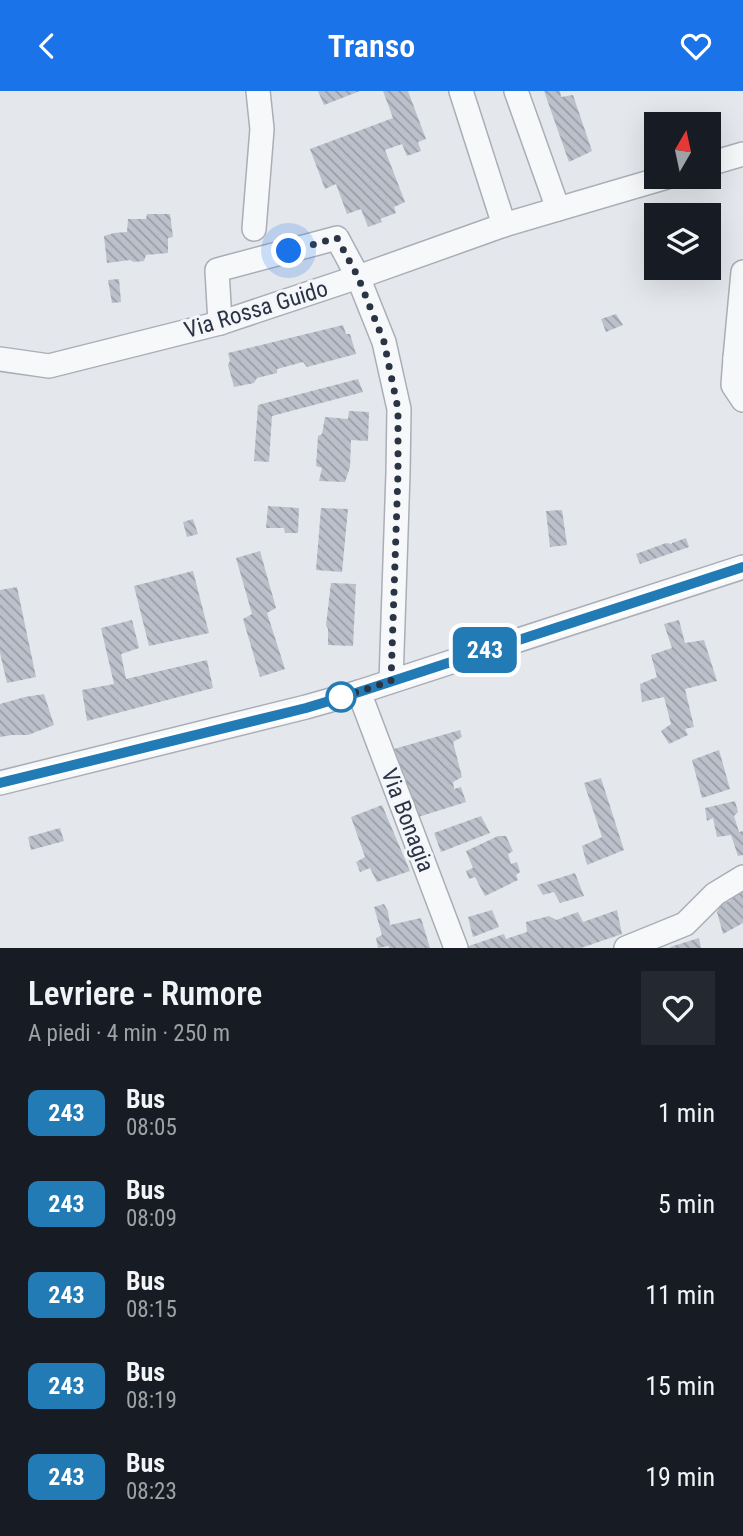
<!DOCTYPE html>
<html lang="it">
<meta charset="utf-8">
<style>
body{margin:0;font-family:"Roboto Condensed",sans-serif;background:#242831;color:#f1f3f6;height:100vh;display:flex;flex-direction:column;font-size:26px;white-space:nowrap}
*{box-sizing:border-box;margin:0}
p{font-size:23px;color:#9ea1a6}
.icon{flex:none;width:38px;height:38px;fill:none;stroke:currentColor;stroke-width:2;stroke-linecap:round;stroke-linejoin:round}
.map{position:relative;height:857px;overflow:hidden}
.side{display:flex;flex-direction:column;background:#171b24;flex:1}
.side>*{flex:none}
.badge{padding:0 14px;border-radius:10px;font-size:24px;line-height:46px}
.needle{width:46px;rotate:9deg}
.tools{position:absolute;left:644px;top:21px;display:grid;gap:14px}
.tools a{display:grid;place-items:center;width:77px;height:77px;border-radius:0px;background:#171b24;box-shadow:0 7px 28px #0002;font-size:35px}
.you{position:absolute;width:35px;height:35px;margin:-18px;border:5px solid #fff;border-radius:50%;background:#1a73e8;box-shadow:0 0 0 10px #1a73e833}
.map>.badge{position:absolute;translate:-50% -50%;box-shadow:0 0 0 4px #fff}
.round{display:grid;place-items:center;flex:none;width:74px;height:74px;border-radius:0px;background:#242831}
.headline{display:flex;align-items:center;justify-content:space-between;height:119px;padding:0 28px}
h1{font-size:33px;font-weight:600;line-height:52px}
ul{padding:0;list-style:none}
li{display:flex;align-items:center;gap:21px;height:91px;padding:0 28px}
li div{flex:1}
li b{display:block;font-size:26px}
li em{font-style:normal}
li .badge{min-width:77px;font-weight:700;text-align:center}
header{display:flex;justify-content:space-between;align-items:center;height:91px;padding:0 28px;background:#1a73e8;color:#fff;font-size:32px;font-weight:600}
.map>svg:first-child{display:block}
.building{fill:url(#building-back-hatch)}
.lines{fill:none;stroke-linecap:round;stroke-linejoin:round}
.minor-casing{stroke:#a9aeb7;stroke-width:26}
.minor{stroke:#f7f8fa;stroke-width:23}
.line-casing{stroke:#fff;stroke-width:16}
.line{stroke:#227bb4;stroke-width:10}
.walk{stroke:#2b3445;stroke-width:7;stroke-dasharray:0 12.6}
.stop-dot{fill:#fff;stroke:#227bb4;stroke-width:3.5}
.labels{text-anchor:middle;stroke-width:6;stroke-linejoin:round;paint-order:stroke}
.street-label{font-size:23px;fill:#2b3445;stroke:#f4f6f9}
</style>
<header><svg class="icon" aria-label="back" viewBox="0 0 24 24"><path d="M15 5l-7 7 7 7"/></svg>Transo<svg class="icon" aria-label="heart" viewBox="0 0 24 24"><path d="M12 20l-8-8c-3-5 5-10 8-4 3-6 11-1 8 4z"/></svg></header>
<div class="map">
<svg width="743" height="857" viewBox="0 0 743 857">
<defs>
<pattern id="building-back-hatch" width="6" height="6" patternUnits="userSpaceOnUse" patternTransform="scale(1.75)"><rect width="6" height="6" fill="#bbc0ca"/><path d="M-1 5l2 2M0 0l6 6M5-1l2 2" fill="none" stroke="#989da6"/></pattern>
</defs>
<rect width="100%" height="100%" fill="#e4e7ec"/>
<!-- building -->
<g class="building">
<polygon points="318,0 360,0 324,14"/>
<polygon points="383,0 408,0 426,48 418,51 421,60 407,65 402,53 385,59 405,111 394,116 396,122 380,128 382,131 368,136 361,118 347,123 336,93 325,98 310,58 393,27"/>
<polygon points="544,0 560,0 561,6 573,4 592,60 569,71"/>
<polygon points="147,123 170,123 173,146 168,147 168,162 146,164 144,170 134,171 130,169 107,172 104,145 114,142 127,141 128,128 146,128"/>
<polygon points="119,188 121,211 112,212 108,189"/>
<polygon points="616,223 623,234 606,241 601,228"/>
<polygon points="343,234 346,243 350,243 356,263 307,276 303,271 277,278 277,282 257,287 254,292 234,296 228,274 230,270 228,262"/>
<polygon points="358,288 363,301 272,325 269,371 254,370 258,314"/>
<polygon points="349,320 369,321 368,350 351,349 350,376 345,391 319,390 322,377 316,375 318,345 322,343 325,326 348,328"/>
<polygon points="268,415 299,417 298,442 285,442 284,437 266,437"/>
<polygon points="321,417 348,418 342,481 316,479"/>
<polygon points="562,419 567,454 550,456 546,420"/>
<polygon points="193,428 198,443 187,446 183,431"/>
<polygon points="686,447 689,456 640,473 636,463 666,452 672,453 672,452"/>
<polygon points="260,460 276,517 267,522 285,578 260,586 243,528 252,523 236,467"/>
<polygon points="193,480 209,542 149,555 134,495"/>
<polygon points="331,492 356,493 353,555 328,554 328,538 326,534"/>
<polygon points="17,496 36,586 7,592 0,562 0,499"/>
<polygon points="132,529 139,557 121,563 126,588 207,569 213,597 87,630 82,599 114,593 101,537"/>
<polygon points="679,529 685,552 704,549 717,590 685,598 694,636 685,638 688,644 669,653 661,640 671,633 664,606 642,611 640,593 657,586 651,564 672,557 664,533"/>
<polygon points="44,603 54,634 28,644 12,644 0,646 0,613 25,606"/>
<polygon points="460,639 462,646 453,651 462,686 453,691 454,698 461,696 466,711 415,727 394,658"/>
<polygon points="719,659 730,698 702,707 692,669"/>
<polygon points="601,687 624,759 587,774 582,755 602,746 584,692"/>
<polygon points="735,710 738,721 734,725 739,741 743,740 743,764 738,765 731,744 717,746 713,727 707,730 705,717"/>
<polygon points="382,714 410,780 377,791 370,777 360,781 356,771 365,766 351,726"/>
<polygon points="481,725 490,742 441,761 434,742"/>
<polygon points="60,737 64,750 31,759 28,746"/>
<polygon points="498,745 506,745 513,760 508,763 511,773 517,771 520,781 516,784 518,789 485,805 475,786 469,788 466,780 473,777 466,760"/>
<polygon points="575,782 584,805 560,812 554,801 543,804 537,794"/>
<polygon points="740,798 743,801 743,832 723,843 717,821 721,813 730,810 734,803"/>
<polygon points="384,813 388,820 390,834 421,827 430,857 389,857 389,855 378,857 376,847 382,844 374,816"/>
<polygon points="492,819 499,836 473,846 468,826"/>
<polygon points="617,819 622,843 581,857 463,857 504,843 506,848 527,841 526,831 549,825 556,829 578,821 583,831"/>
<polygon points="699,847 701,857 670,857 670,856"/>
</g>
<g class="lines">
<!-- minor casing -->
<g class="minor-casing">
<g id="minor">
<polyline points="461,0 504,134"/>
<polyline points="516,0 558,118"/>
<polyline points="709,73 743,63"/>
<polyline points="254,138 262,38 258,0"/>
<polyline points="743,181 735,267 743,278"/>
<polyline points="220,232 217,179 337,147 358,186 384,251 399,318 398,382 391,590"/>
<polyline points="735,267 733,294 743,309"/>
<polyline points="0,268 49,275 220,232 358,186 504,134 667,86"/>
<polyline points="359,601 456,857"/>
<polyline points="0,692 306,616 359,601 743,476"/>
<polyline points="626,857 685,833 715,803 743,786"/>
</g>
</g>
<!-- minor -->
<use href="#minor" class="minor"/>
</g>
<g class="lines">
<!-- line casing -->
<g class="line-casing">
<polyline id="line" points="0,692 306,617 359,601 743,476"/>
</g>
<!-- line -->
<use href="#line" class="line"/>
<!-- walk -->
<polyline class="walk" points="289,160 337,147 358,186 384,251 398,318 398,382 391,590 333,609 341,606"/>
</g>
<!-- markers -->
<circle class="stop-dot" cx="341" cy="606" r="14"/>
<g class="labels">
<!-- street labels -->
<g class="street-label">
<text transform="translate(256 218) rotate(-17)" y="8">Via Rossa Guido</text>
<text transform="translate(408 729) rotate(69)" y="8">Via Bonagia</text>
</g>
</g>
</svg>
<div class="tools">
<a><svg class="needle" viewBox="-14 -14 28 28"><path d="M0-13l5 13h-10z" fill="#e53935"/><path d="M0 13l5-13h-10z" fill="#9ea1a6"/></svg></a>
<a><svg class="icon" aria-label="layers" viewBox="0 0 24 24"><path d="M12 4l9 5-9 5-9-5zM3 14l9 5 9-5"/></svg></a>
</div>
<div class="you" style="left:289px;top:160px"></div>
<b class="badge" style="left:485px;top:559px;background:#227bb4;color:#fff">243</b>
</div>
<section class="side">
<div class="headline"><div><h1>Levriere - Rumore</h1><p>A piedi · 4 min · 250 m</p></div><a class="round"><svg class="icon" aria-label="heart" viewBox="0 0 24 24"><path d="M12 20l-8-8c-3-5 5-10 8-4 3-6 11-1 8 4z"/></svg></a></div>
<ul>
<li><span class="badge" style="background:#227bb4;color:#fff">243</span><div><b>Bus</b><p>08:05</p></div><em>1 min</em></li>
<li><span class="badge" style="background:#227bb4;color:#fff">243</span><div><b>Bus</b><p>08:09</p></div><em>5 min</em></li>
<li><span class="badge" style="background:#227bb4;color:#fff">243</span><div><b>Bus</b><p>08:15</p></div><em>11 min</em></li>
<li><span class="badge" style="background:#227bb4;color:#fff">243</span><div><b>Bus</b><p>08:19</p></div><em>15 min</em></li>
<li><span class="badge" style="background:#227bb4;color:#fff">243</span><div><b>Bus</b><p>08:23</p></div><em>19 min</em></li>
</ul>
</section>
